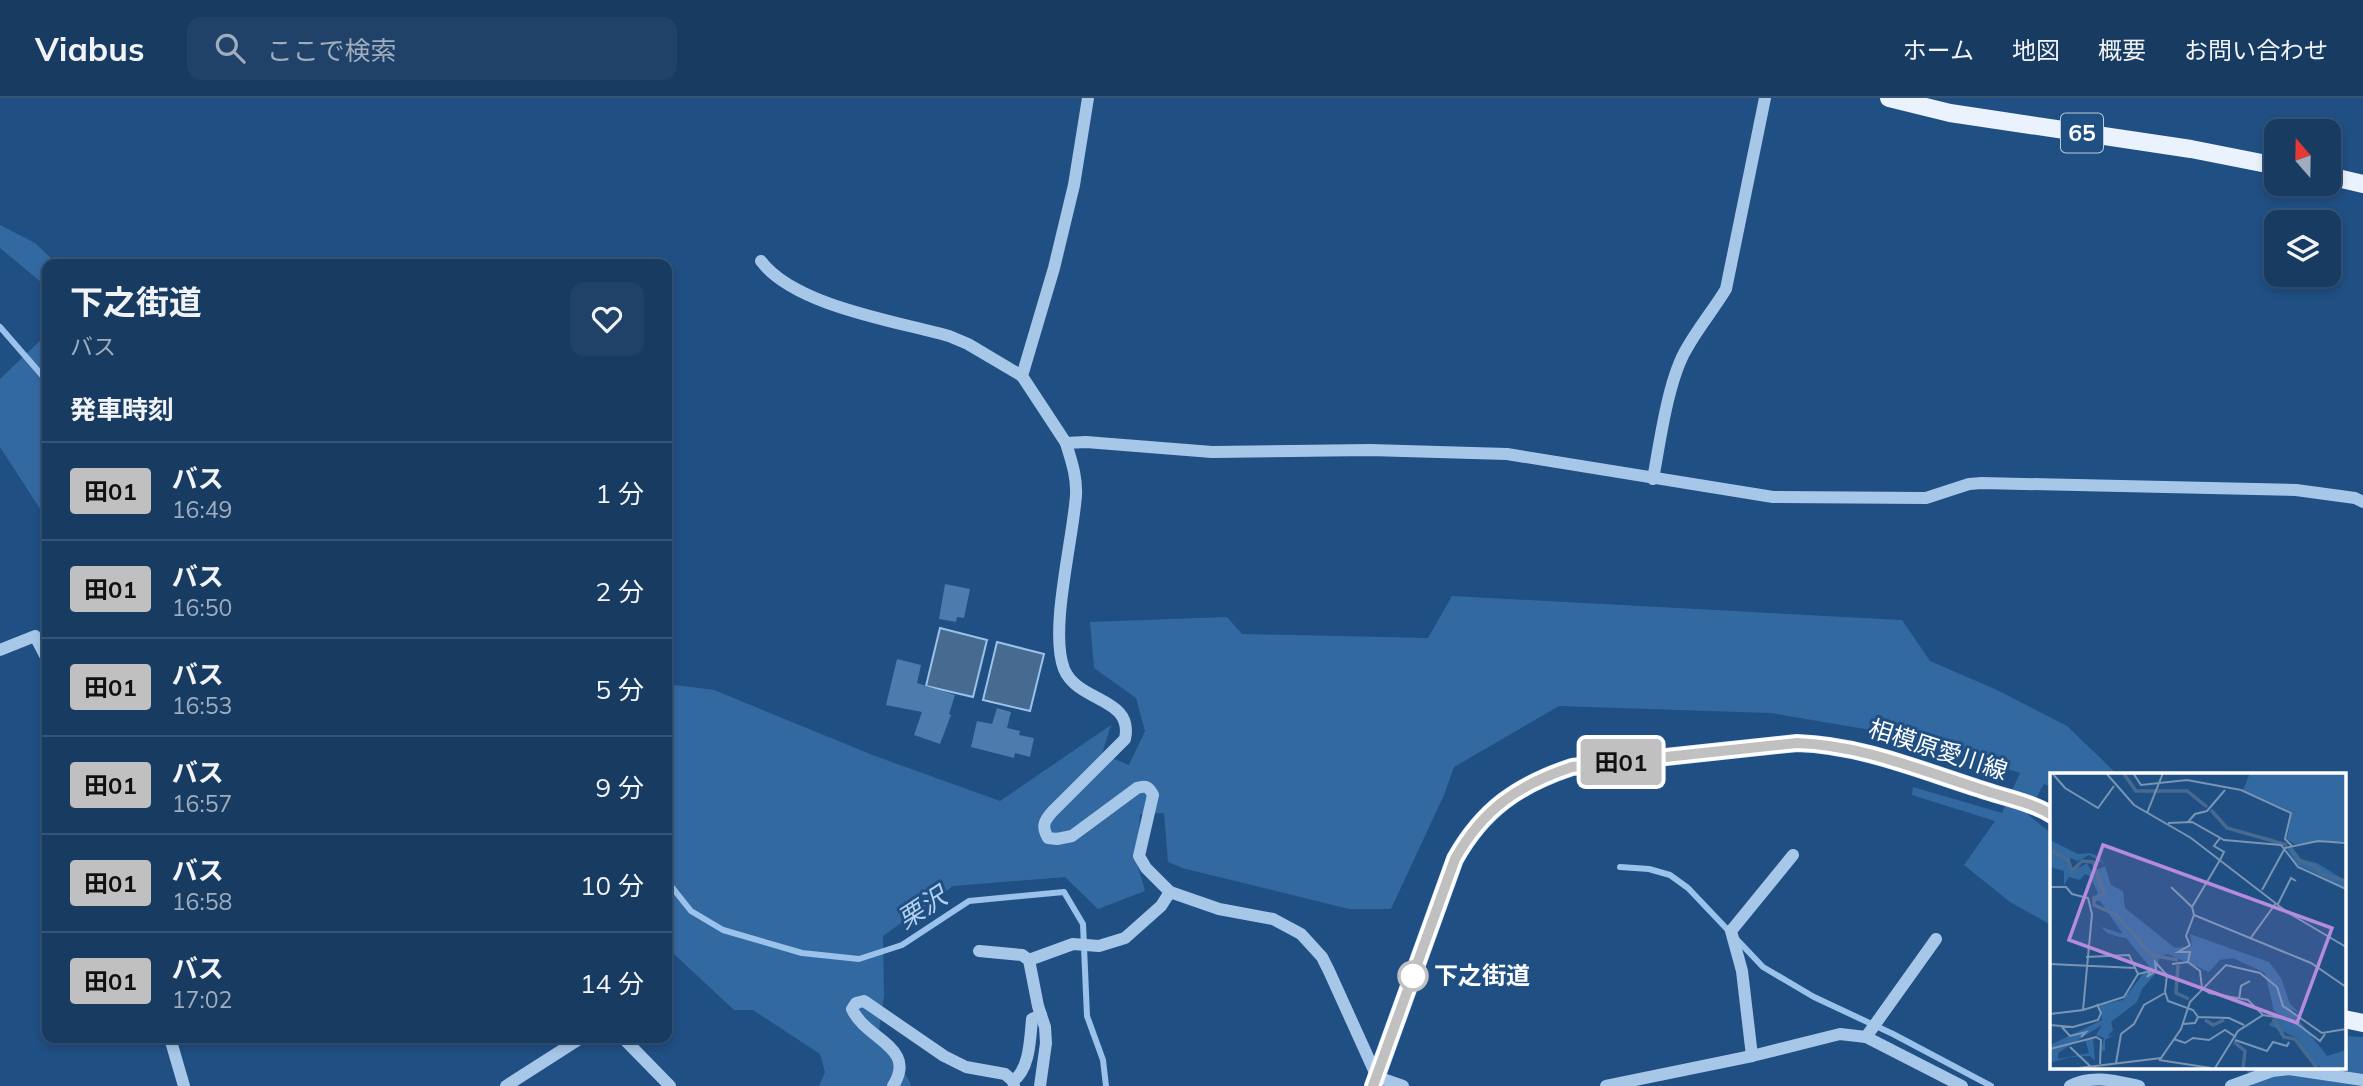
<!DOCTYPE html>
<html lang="ja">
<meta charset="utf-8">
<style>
body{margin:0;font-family:Mulish,"Noto Sans JP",sans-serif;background:#214268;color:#f1f3f6;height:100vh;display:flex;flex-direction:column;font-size:26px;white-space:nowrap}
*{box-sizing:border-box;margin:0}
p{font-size:23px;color:#9fadbe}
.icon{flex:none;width:38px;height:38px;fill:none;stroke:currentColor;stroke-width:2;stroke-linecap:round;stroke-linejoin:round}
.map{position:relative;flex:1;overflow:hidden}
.sheet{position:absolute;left:42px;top:161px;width:630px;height:784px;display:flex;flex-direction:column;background:#183b62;border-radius:14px;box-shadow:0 4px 10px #0003,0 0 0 2px #365577}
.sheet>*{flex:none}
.badge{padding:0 14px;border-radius:5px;font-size:24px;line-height:46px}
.needle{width:46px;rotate:340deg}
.tools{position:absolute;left:2264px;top:21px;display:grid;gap:14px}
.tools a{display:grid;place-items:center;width:77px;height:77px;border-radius:14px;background:#183b62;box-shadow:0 4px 10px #0003,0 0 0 2px #365577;font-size:35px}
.map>.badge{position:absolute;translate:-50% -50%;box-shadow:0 0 0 4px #fff}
h2{padding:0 28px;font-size:26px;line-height:63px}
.round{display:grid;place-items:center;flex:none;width:74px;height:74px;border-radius:14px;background:#214268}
.summary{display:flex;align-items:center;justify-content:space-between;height:119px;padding:0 28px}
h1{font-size:33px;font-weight:700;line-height:52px}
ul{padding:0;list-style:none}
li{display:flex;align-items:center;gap:21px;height:98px;padding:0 28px;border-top:2px solid #365577}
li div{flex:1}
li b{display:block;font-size:26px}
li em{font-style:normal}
li .badge{min-width:77px;font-weight:700;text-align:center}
header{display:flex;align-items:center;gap:42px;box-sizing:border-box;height:98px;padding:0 35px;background:#183b62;border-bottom:2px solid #365577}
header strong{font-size:33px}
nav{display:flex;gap:38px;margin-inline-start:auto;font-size:24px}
.search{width:490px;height:63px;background:#214268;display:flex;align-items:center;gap:18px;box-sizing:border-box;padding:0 24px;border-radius:14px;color:#9fadbe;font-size:26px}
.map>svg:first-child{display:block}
.green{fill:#3369a1}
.water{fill:#476a90;stroke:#9ac2ea;stroke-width:2}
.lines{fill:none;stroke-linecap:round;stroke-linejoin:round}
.stream{stroke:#9ac2ea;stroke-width:6}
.building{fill:#4c7bae}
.minor{stroke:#a7c7e9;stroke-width:12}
.major{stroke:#eaf2fe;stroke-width:18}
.line-casing{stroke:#fff;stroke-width:16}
.line{stroke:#c0c0c0;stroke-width:10}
.stop-dot{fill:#fff;stroke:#c0c0c0;stroke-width:3.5}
.labels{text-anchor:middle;stroke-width:6;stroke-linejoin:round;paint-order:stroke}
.shield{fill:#204f83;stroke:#bccada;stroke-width:2}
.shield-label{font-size:23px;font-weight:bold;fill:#fff}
.street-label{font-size:24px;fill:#fff;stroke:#204f83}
.stop-label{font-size:24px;font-weight:bold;fill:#fff;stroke:#204f83;text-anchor:start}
.water-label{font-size:26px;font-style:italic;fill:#b2d1f1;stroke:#204f83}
.inset-river{fill:none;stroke:#476a90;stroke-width:3.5}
.inset-road{fill:none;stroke:#7995b5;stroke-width:2}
.view{fill:#b68bdc;fill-opacity:0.15;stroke:#b68bdc;stroke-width:3.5}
.inset-edge{fill:none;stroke:#fff;stroke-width:3.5}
</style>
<header>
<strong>Viabus</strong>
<div class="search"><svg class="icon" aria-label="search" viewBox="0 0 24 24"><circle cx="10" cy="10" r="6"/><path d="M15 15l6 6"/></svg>ここで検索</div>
<nav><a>ホーム</a><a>地図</a><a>概要</a><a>お問い合わせ</a></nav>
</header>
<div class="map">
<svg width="2363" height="988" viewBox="0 0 2363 988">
<rect width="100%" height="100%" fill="#204f83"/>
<!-- green -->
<g class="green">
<polygon points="0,127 35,145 57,166 47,166 47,189 0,150"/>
<polygon points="47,236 47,419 46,420 0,349 0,281"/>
<polygon points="1452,498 1902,522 1930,563 1997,592 2067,628 2117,676 2052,676 2051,689 2044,686 2027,716 2051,735 2051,827 2010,804 1964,767 1995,723 1912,697 1913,689 2002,715 2020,675 1906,638 1771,615 1559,608 1454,669 1444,697 1391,811 1349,811 1182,770 1168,764 1164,715 1140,716 1137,765 1145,793 1098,811 1065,779 953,788 883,838 884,898 879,933 911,986 910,988 819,988 825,974 820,956 753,912 734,912 674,856 667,856 667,586 714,592 875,658 1000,703 1111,627 1102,656 1129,667 1145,633 1136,600 1094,570 1090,524 1227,519 1242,536 1428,540"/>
<polygon points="2344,938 2363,939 2363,988 2252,988 2246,970 2235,969 2344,969"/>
</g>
<!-- water -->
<g class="water">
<polygon points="940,530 987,542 973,599 926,588"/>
<polygon points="997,544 1044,556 1030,613 983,602"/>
</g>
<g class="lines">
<!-- stream -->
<g class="stream">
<polyline points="0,229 47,283"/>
<polyline points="1620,769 1649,771 1670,777 1688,790 1763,869 1814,899 1893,936 1991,988"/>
<polyline points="667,783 691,813 723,832 802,855 859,861 902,847 969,803 1064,794 1083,826 1087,918 1103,962 1106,988"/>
</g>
</g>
<!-- building -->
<g class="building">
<polygon points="945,486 970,491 964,520 957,519 956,524 939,521"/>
<polygon points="897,561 921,567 917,585 955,597 949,616 951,617 940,646 914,637 922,614 886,607"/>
<polygon points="997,610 1011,614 1007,630 1020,633 1019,637 1034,640 1030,659 1015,655 1014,660 971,649 977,623 992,626"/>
</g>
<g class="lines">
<!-- minor -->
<g class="minor">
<polyline points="1088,0 1074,87 1054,170 1022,278 1066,345 1086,344 1212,354 1370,352 1507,356 1773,399 1926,400 1969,386 1982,385 2296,392 2355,400 2363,404"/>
<path d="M761,163C795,208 896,223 949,238L968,246L1022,278"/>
<path d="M1066,345C1071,362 1077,378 1076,397C1073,442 1049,532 1064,571C1078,605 1134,599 1125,641L1052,714C1043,724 1042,729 1048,740L1057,741L1072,738L1137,690C1146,687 1149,689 1153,697L1139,758L1146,770L1170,794"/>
<path d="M1653,381C1660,344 1668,281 1687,250C1698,230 1714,211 1726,191L1765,0"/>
<polyline points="0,552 35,538 47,561"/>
<polyline points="979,853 1022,857 1029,862 1038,908 1045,929 1046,945 1040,988"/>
<polyline points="1029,862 1073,846 1099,848 1125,840 1161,808 1170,794 1219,811 1273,821 1301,836 1322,859 1329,873 1377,979 1403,988"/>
<polyline points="1866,939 1936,841"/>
<polyline points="170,940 184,988"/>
<polyline points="623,940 670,988"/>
<polyline points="1752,958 1742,873 1731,833 1793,757"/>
<path d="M1013,983C1030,971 1030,941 1032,921L1041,917"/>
<polyline points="506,988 581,940"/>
<path d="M893,988C918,949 866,942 852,911L856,905L864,903L944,958L966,969L1005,976L1013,983L1014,988"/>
<polyline points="1606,988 1752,958 1840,936 1866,939 1962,988"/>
<path d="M2070,988C2092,976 2116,983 2139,988"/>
<polyline points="2231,988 2272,973 2289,971 2363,982"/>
</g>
<!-- major -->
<g class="major">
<polyline points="1889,0 1950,15 2191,51 2277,68"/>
<polyline points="2329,78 2363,86"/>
<polyline points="2344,921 2363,925"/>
<path d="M1373,988L1455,761C1483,711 1518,687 1572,669L1797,645C1861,647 1920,672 1980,691C2003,699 2031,704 2052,717"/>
</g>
</g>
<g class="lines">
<!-- line casing -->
<g class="line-casing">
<path id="line" d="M1373,988L1455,761C1483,711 1518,687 1572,669L1797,645C1861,647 1920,672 1980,691C2003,699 2031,704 2052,717"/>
</g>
<!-- line -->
<use href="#line" class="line"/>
</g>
<!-- markers -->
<circle class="stop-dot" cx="1413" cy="878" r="14"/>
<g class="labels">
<!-- shield labels -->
<rect class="shield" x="2061" y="15.5" width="42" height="39" rx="5"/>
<g class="shield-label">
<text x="2082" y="43">65</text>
</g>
<!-- street labels -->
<g class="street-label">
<text transform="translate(1938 652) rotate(18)" y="8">相模原愛川線</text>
</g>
<!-- stop labels -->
<g class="stop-label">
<text x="1434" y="886">下之街道</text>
</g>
<!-- water labels -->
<g class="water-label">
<text transform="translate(922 810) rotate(-33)" y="9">栗沢</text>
</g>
</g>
<!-- overview -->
<g transform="translate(2050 675)">
<rect width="296" height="296" fill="#204f83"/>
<path d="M200,0H296V68L244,71L237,66L242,39L193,17ZM0,67L28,81L40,80L48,83L54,91L39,82L28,88L20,85L21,99L37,90L42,99L55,93L61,112L73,118L75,135L125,175L142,173L140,161L219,189L231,205L240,231L250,240L240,236L227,219L277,283L296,277V295H272L263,290L247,265L219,252L225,245H236L224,238L215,200L183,185L170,187L159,199L118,181L109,184L107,199L92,216L87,229L61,249L63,257L58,263L64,262L55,267V278L51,277L54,265L46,262L52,252L8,280V286L39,280L35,266H43L45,288L40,283L20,284L0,290V272L52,247L50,232L73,227L99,193L76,165L69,164L57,160L51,154L73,161L50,128H42L48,120L40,103L35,101L30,107L19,104L14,112V98L0,94ZM242,74L251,86L267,90L296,108V115L246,91L237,75Z" fill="#3369a1"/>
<path class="inset-river" d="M74,1L86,18H137L157,34M161,37L177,55L237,72M241,76L250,88L265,93L271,101L296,108M0,77L18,87L22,98L32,88L43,89L54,121L44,125V132L67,142L101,182L128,187M128,192L126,220L139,226M223,246L234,264L245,266L267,295M155,247L163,252L174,247M184,269L195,278L193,295"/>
<path class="inset-road" d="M2,0L15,15L48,35L64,13M56,0L84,32L141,65L237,139L296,174M83,0L91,12L137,7L191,17L241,40L235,66L242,73M97,40L113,0M138,49L145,41L157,38L175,17M118,50L142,49L174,67L231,72L248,94L296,116M170,87L142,134L144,142L261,190L296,214M170,87L174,79L164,73L170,65M0,114H16L22,121L38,125L42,141L33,237L0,241M121,114L142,134M212,117L235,75L268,68L296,70M228,131L241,105L246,108M200,166L226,130M36,184L79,182L88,201L101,198L97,204L106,198L105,189L117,202L115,219M138,189L140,179H128L140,172L136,163L144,142M0,191L85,195M122,191L138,189L150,198L152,215L159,220L198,227L213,242L188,258L165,295M115,219L118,228L143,237L148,244L145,250L133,251M189,226L191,213L200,208M33,237L74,224L88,201M213,242L242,247L270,268L275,261M148,244L179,245L194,252M0,252L23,254L48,247L51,240L47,231M11,253L20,263L36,259L31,264M124,266L135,270L143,265L159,267L175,257L186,264M185,267L217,278L223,269L237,273L239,269M20,274L40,293M0,276L46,264L51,267L50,291M109,287L161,295M66,290L71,261L84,251L94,232L115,220M29,295L111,285L131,256L140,229L176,192L210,200L227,214L233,233L272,260L296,256"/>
<path class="view" d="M53,72L282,155L247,250L19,167Z"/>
<rect width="296" height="296" class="inset-edge"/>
</g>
</svg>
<div class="tools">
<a><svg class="needle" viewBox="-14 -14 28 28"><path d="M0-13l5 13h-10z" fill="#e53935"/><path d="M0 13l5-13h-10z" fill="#9fadbe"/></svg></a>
<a><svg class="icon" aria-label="layers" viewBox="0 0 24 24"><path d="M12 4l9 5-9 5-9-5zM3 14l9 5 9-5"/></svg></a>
</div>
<b class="badge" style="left:1621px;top:664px;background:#c0c0c0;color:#111">田01</b>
<section class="sheet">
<div class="summary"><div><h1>下之街道</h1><p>バス</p></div><a class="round"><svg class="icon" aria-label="heart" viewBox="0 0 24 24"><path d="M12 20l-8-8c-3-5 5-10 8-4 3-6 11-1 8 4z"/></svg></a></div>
<h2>発車時刻</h2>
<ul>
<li><span class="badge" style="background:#c0c0c0;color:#111">田01</span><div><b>バス</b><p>16:49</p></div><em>1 分</em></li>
<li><span class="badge" style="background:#c0c0c0;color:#111">田01</span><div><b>バス</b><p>16:50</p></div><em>2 分</em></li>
<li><span class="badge" style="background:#c0c0c0;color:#111">田01</span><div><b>バス</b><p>16:53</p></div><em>5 分</em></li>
<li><span class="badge" style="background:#c0c0c0;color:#111">田01</span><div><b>バス</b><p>16:57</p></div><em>9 分</em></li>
<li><span class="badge" style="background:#c0c0c0;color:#111">田01</span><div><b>バス</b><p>16:58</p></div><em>10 分</em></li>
<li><span class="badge" style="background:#c0c0c0;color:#111">田01</span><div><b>バス</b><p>17:02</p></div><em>14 分</em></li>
</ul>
</section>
</div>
